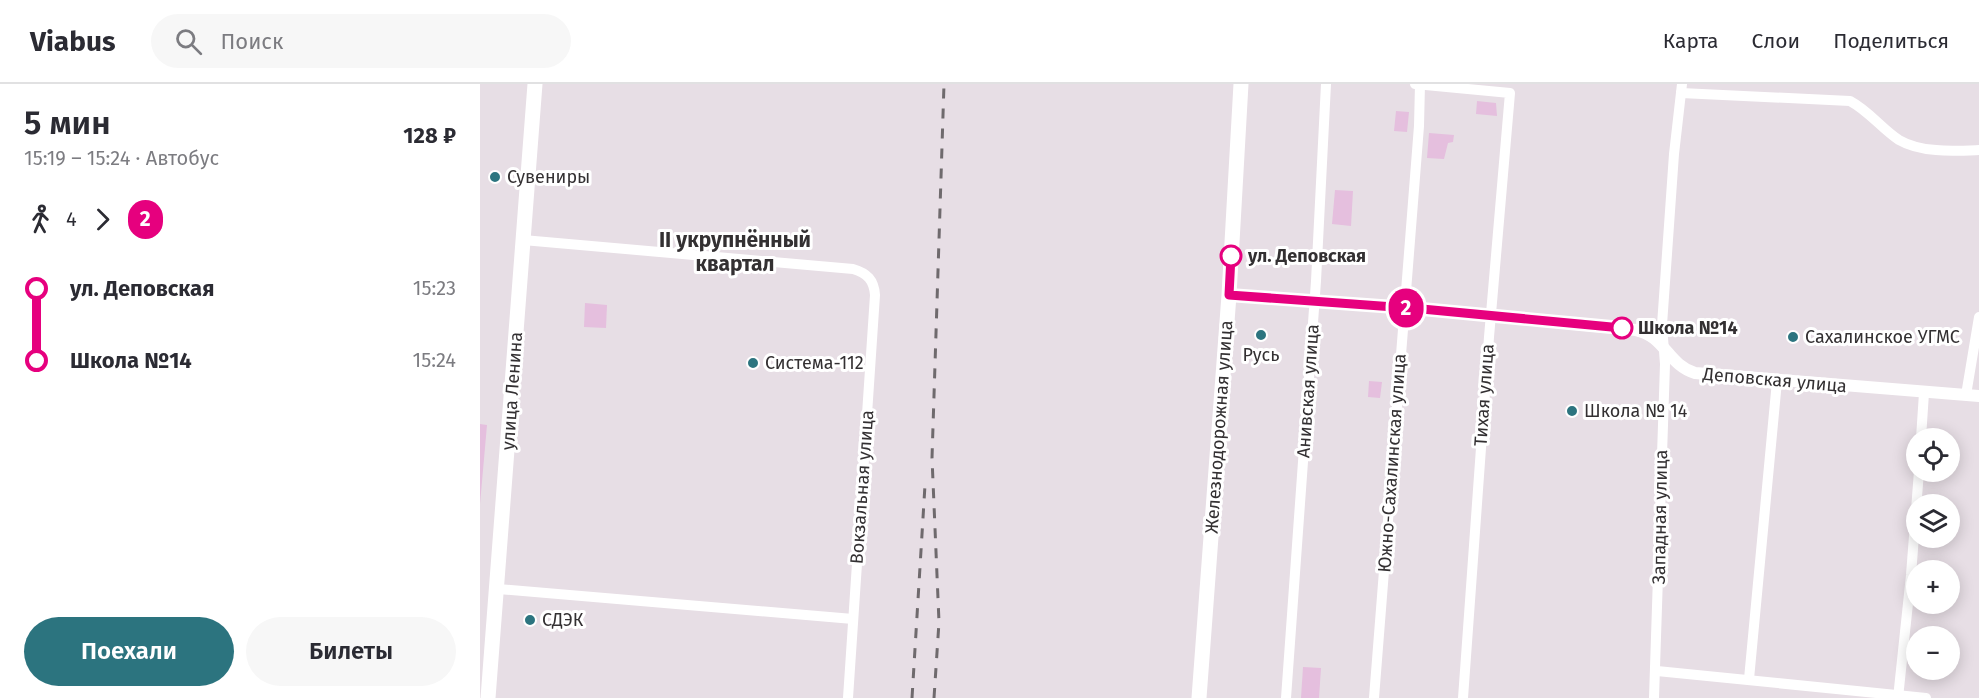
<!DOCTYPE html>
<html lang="ru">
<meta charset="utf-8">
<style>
body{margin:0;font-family:"Fira Sans",sans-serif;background:#f7f7f7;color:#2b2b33;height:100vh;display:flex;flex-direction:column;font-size:22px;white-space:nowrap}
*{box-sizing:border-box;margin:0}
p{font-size:20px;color:#7c7c81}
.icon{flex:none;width:33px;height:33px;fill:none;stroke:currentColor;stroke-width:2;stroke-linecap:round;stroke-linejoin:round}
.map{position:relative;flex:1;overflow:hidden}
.details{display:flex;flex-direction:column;background:#fff;width:480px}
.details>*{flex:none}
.badge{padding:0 12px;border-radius:20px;font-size:21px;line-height:39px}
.tools{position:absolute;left:1426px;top:344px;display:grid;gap:12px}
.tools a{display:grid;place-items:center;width:54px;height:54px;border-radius:50%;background:#fff;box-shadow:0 3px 15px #0003;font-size:30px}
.map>.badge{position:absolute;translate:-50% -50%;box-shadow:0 0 0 3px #fff}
.legs{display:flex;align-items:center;gap:9px;height:66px;padding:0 24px;font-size:20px}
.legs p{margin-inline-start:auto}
.head{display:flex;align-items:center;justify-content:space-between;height:102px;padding:0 24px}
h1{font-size:33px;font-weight:600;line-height:45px}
.cta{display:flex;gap:12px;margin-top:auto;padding:12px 24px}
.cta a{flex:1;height:69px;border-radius:36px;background:#2c747f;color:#fff;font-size:24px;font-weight:600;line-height:69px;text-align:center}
.cta a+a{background:#f7f7f7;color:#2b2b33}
ul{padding:0 24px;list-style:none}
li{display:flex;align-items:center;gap:21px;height:72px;font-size:22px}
li i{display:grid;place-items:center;width:9px;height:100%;margin:0 8px;background:currentColor}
li i::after{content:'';width:15px;height:15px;margin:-8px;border:4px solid;border-radius:50%;background:#fff}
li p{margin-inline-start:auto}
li:first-child i{background:linear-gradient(#0000 50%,currentColor 0)}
li:last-child i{background:linear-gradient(currentColor 50%,#0000 0)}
header{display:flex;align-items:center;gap:36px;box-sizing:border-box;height:84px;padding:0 30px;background:#fff;border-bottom:2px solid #e1e1e2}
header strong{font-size:28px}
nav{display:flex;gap:33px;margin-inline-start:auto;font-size:21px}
.search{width:420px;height:54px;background:#f7f7f7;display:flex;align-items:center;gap:15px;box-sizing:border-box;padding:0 21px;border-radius:33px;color:#7c7c81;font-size:22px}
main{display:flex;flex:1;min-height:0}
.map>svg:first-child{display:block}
.green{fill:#e5bfde}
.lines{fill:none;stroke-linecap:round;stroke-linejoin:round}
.minor{stroke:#fff;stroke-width:10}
.tertiary{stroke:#fff;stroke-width:12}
.secondary{stroke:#fff;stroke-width:15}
.rail{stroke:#6f6a6d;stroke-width:3;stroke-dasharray:10 10;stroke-linecap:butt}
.line-1-casing{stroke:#fff;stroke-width:14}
.line-1{stroke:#e6007e;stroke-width:9}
.poi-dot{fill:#2c747f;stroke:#fff;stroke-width:2}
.stop-1-dot{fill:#fff;stroke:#e6007e;stroke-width:3}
.labels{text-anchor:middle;stroke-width:6;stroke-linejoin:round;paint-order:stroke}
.poi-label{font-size:18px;fill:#333032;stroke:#fff;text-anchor:start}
.stop-label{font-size:18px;font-weight:bold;fill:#333032;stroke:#fff;text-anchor:start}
.street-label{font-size:18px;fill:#333032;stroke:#fff}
.quarter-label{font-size:21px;font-weight:bold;fill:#333032;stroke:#fff}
</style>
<header>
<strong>Viabus</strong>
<div class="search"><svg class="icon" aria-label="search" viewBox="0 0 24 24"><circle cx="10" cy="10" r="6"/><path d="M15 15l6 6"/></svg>Поиск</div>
<nav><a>Карта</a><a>Слои</a><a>Поделиться</a></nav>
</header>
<main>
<section class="details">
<div class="head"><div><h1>5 мин</h1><p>15:19 – 15:24 · Автобус</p></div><b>128 ₽</b></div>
<div class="legs"><svg class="icon" aria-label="walk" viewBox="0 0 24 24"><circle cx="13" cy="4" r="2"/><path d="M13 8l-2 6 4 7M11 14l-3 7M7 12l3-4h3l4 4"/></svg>4<svg class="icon" aria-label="forward" viewBox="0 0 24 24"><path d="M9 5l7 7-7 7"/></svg><b class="badge" style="background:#e6007e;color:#fff">2</b></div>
<ul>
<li><i style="color:#e6007e"></i><b>ул. Деповская</b><p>15:23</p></li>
<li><i style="color:#e6007e"></i><b>Школа №14</b><p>15:24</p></li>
</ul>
<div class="cta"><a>Поехали</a><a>Билеты</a></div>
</section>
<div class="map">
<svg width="1499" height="614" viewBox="0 0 1499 614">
<rect width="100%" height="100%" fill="#e7dee5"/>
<!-- green -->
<g class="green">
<polygon points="997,17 1016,19 1017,32 996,30"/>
<polygon points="916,27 929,28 927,48 914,47"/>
<polygon points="949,49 974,51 973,58 968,59 964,75 947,74"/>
<polygon points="855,106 873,107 871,142 852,140"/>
<polygon points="105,219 127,221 126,244 104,243"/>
<polygon points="889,297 902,298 900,314 888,313"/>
<polygon points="0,340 7,341 0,420"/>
<polygon points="823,583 841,584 839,614 821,614"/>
</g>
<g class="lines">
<!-- minor -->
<g class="minor">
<polyline points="935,0 1030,9 1009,253 983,614"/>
<path d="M1201,9L1370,17C1389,27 1402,45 1419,56C1441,69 1474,67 1499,66"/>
<path d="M43,156L373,185C387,189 394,196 395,211L368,614"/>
<polyline points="1486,311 1499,233"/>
<polyline points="1441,354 1444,309"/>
<polyline points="18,505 373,535"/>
<polyline points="1177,587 1446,614"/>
<polyline points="1269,595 1297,297"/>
<polyline points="806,614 836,197 846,0"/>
<polyline points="894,614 939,42 940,0"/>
<polyline points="1174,614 1185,280 1182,241 1194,70 1202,0"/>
<polyline points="1418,614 1431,491 1439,387"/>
</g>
<!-- tertiary -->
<path class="tertiary" d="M749,211L942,225L1156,246C1185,252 1188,281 1215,289L1499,312"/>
<!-- secondary -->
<g class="secondary">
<polyline points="8,614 55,0"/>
<polyline points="719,614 749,211 761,0"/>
</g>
<!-- rail -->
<g class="rail">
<polyline points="432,614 445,401"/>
<polyline points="454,614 459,538 452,374 464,0"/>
</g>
</g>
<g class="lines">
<!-- line-1 casing -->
<g class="line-1-casing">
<polyline id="line-1" points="751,172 749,211 942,225 1142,244"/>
</g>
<!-- line-1 -->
<use href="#line-1" class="line-1"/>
</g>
<!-- markers -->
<g class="poi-dot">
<circle cx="15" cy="93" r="6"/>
<circle cx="781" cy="251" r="6"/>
<circle cx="1313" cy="253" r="6"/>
<circle cx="273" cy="279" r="6"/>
<circle cx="1092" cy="327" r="6"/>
<circle cx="50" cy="536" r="6"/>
</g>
<g class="stop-1-dot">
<circle cx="751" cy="172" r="10"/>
<circle cx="1142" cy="244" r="10"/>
</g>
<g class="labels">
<!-- poi labels -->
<g class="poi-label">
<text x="27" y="99">Сувениры</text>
<text x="1325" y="259">Сахалинское УГМС</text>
<text x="781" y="277" text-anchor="middle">Русь</text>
<text x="285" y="285">Система-112</text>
<text x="1104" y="333">Школа № 14</text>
<text x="62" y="542">СДЭК</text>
</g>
<!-- stop labels -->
<g class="stop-label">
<text x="768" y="178">ул. Деповская</text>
<text x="1158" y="250">Школа №14</text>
</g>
<!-- street labels -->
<g class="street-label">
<text transform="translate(1295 296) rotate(5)" y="6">Деповская улица</text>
<text transform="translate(32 307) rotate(-86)" y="6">улица Ленина</text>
<text transform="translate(828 307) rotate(-86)" y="6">Анивская улица</text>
<text transform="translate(1004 311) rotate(-86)" y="6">Тихая улица</text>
<text transform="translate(739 343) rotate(-86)" y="6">Железнодорожная улица</text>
<text transform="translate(912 379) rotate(-86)" y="6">Южно-Сахалинская улица</text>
<text transform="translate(382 403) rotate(-86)" y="6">Вокзальная улица</text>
<text transform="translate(1180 433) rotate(-89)" y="6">Западная улица</text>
</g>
<!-- quarter labels -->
<g class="quarter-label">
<text x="255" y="163">II укрупнённый<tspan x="255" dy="24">квартал</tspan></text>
</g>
</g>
</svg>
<div class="tools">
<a><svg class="icon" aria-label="locate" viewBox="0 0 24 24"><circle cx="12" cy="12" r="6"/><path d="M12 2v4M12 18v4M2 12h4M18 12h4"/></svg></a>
<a><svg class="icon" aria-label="layers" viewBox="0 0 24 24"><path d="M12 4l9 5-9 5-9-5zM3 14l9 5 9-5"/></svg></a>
<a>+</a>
<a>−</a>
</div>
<b class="badge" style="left:926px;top:224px;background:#e6007e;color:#fff">2</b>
</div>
</main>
